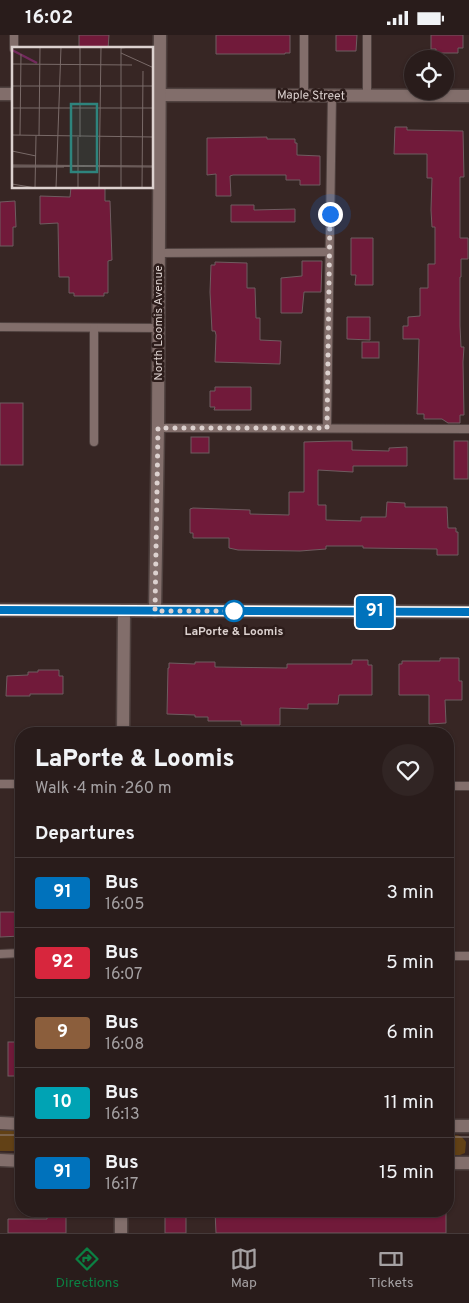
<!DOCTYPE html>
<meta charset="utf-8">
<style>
body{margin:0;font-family:Overpass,sans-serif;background:#312524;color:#f1f3f6;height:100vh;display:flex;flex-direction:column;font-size:19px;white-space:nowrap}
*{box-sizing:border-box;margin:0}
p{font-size:16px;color:#a5a1a3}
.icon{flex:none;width:28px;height:28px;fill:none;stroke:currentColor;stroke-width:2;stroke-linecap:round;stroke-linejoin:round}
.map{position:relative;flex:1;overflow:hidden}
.side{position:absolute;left:15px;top:692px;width:439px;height:490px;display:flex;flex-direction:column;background:#291c1b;border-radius:20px;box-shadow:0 1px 4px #0004,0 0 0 1px #453a3a}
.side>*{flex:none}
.badge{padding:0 10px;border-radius:4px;font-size:18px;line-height:32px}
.tools{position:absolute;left:404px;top:15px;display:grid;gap:10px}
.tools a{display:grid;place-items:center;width:50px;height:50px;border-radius:50%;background:#291c1b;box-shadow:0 1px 4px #0004,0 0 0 1px #453a3a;font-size:25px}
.you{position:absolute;width:25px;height:25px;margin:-12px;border:4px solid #fff;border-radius:50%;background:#1a73e8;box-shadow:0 0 0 8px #1a73e833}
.map>.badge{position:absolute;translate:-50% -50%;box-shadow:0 0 0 2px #fff}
h2{padding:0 20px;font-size:19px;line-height:45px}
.round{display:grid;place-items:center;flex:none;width:52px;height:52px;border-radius:26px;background:#312524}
.summary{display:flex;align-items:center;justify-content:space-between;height:85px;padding:0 20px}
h1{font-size:24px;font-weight:800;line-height:38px}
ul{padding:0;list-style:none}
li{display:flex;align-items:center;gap:15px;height:70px;padding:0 20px;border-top:1px solid #453a3a}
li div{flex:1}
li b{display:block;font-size:19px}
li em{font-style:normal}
li .badge{min-width:55px;font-weight:700;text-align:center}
.status{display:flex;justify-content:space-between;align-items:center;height:35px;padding:0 25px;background:#291c1b;direction:ltr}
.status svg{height:14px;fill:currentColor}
.menu{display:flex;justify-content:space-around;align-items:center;height:70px;border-top:1px solid #453a3a;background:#291c1b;font-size:14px;color:#a5a1a3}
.menu a{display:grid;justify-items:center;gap:2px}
.menu .current{color:#0b8043}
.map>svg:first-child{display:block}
.green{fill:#624116}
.building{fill:#711a3a;stroke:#6f5c60}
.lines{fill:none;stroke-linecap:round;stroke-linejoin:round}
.service-casing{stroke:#4f413f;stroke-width:10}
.minor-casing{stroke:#4f413f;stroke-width:15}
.tertiary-casing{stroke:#4f413f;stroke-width:15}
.service{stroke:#826e6b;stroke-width:8}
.minor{stroke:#826e6b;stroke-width:12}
.tertiary{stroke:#826e6b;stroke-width:12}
.tram{stroke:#938583;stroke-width:1}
.line-casing{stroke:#fff;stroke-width:11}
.line{stroke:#0072bc;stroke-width:8}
.walk{stroke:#dcd1cf;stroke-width:5;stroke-dasharray:0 9}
.stop-dot{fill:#fff;stroke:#0072bc;stroke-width:2.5}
.labels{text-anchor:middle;stroke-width:5;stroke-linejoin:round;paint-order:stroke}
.street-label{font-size:12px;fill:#dcd1cf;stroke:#2c1c1a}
.stop-label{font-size:12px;font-weight:bold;fill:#dcd1cf;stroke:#2c1c1a}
.inset-river{fill:none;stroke:#73295d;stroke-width:2.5}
.inset-road{fill:none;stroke:#796a68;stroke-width:1}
.view{fill:#2e847d;fill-opacity:0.15;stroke:#2e847d;stroke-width:2.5}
.inset-edge{fill:none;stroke:#dcd1cf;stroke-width:2.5}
</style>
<div class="status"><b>16:02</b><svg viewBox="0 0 49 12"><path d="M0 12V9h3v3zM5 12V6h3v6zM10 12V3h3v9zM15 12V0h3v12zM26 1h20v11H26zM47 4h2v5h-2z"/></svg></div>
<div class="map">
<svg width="469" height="1198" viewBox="0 0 469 1198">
<rect width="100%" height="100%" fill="#372624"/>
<!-- green -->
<g class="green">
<rect x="0" y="1095" width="21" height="21"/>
<path d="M448,1100C456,1100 461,1099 466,1107L465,1118L460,1120H448Z"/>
</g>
<!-- building -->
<g class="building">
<polygon points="79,0 109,0 108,14 79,14"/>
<polygon points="216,0 290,0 290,18 285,18 285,19 216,19"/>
<polygon points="336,0 357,0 356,16 336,16"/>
<polygon points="431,0 463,0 463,13 458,13 458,18 436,18 436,14 431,14"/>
<polygon points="395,92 407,92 407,95 463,96 464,142 460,142 460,203 468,203 468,224 461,224 461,242 460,242 460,291 461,312 464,312 463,327 464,380 460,380 460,388 448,388 442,384 424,384 424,379 417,379 419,304 403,304 403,291 408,291 408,282 420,281 420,253 428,253 428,229 435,229 435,192 432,192 431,175 432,143 427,143 427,119 394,119"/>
<polygon points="267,102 267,104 295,104 295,108 297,108 297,120 320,121 320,150 300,150 300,145 286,145 286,140 233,140 230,141 231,161 216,161 216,139 207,140 207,103"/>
<polygon points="71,152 105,152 105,166 110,166 112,225 108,226 108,258 104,258 104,261 74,261 74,258 69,258 69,242 59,242 58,188 40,189 40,161 70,162"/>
<polygon points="15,166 16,192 13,192 13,211 0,211 0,167"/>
<polygon points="231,170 254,170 254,175 295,174 295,187 231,187"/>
<polygon points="351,203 373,203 373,250 355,250 356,240 351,240"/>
<polygon points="302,226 322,226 321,257 304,257 302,278 281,278 281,243 302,241"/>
<polygon points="215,227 247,228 247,253 255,253 256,283 260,283 260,305 281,306 280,329 215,327 216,300 215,296 212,296 210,257 211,230 215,230"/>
<polygon points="347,282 370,282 370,305 347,304"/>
<rect x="362" y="307" width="17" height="16"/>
<polygon points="215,352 251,352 251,375 214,375 215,372 210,372 210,356 215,356"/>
<rect x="0" y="368" width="23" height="62"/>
<rect x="191" y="402" width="18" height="16"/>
<polygon points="334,406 352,406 352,415 389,416 389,413 407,412 407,431 353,431 353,437 318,435 318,470 326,470 326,485 361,486 361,482 386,482 387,467 405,468 405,472 447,472 448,493 456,493 456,497 458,497 458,520 437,520 437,514 363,513 363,511 326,511 326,514 300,516 238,515 229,513 229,503 193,503 193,498 190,498 190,474 193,473 250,475 250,479 289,480 289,457 304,457 304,407"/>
<rect x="454" y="406" width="14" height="38"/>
<polygon points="440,623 459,623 459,646 462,646 462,665 445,665 446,688 429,689 429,660 399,660 399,629 402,629 402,626 440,626"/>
<polygon points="352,625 368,625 368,630 372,630 372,660 339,660 338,669 308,669 308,674 280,673 280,690 241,690 241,686 208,686 208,682 195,682 195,680 167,679 168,633 169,633 169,628 195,629 195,627 215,627 215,632 287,633 287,629 352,629"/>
<polygon points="38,635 59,635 59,641 63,641 63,659 30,659 30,661 6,661 7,641 28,640 28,637 38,637"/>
<polygon points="0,877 21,877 21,901 0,902"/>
<rect x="8" y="1007" width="13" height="34"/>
<polygon points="165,1176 186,1178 186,1198 165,1198"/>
<polygon points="215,1176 446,1176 446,1198 216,1198"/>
<polygon points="47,1181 66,1181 66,1198 8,1198 8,1184 47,1184"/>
</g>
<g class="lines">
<!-- service casing -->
<g class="service-casing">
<g id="service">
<polyline points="14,0 14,14"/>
<polyline points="304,0 304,60"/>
<polyline points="367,61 367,0"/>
<polyline points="158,218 329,217"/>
<polyline points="0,292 159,293"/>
<polyline points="94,293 94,407"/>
<polyline points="158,393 469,394"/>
<polyline points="327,393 332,60"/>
<polyline points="0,749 21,749"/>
<polyline points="448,751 469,751"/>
<polyline points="0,919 21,918"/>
<polyline points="448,921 469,921"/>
</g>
</g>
<!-- minor casing -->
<g class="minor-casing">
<g id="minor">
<polyline points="0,59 14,59"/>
<polyline points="152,60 469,61"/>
<polyline points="155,576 158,393 160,0"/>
<polyline points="123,699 124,576"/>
<polyline points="121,1198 121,1176"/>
</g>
</g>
<!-- tertiary casing -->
<g class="tertiary-casing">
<g id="tertiary">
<polyline points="0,575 469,577"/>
<polyline points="0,1088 21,1089"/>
<polyline points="448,1091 469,1091"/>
<polyline points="0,1125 21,1126"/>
<polyline points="448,1128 469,1128"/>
</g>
</g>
<!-- service -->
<use href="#service" class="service"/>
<!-- minor -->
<use href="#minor" class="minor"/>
<!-- tertiary -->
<use href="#tertiary" class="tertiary"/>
<!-- tram -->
<g class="tram">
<polyline points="0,1100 21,1100"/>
<polyline points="448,1102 469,1102"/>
</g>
</g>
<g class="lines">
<!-- line casing -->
<g class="line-casing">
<polyline id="line" points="0,575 469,577"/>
</g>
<!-- line -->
<use href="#line" class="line"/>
<!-- walk -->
<polyline class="walk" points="234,576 155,576 158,393 327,393 330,179"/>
</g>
<!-- markers -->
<circle class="stop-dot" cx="234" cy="576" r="10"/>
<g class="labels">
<!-- street labels -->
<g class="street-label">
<text transform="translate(311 60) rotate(1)" y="4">Maple Street</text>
<text transform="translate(158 288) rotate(-90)" y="4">North Loomis Avenue</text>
</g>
<!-- stop labels -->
<g class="stop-label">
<text x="234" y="600">LaPorte &amp; Loomis</text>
</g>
</g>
<!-- overview -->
<g transform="translate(12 12)">
<rect width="141" height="141" fill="#372624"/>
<path class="inset-river" d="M0,3L25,16"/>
<path class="inset-road" d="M109,6L142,21M0,17L120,18M0,39H142M0,61H142M0,88L142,90M8,88L9,7M27,89L28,0M68,90V0M0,104L24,109M0,118L142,119M0,119L142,120M0,120H52M0,137L24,141M23,141L24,89M44,141L49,0M66,141V90M87,141L89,0M109,141V1L119,0M130,141L131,24"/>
<path class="view" d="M59,57H85V125H59Z"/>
<rect width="141" height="141" class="inset-edge"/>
</g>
</svg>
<div class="tools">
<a><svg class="icon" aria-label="locate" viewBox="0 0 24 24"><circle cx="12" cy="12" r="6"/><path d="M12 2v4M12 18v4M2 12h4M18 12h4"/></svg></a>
</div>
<div class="you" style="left:330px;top:179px"></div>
<b class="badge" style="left:375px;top:577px;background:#0072bc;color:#fff">91</b>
<section class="side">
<div class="summary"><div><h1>LaPorte &amp; Loomis</h1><p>Walk · 4 min · 260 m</p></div><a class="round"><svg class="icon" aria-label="heart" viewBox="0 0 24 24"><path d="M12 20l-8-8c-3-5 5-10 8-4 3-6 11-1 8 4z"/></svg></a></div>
<h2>Departures</h2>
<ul>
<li><span class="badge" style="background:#0072bc;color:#fff">91</span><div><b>Bus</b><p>16:05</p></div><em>3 min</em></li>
<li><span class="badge" style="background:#d7263d;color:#fff">92</span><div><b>Bus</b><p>16:07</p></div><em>5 min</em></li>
<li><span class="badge" style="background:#8b5e3c;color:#fff">9</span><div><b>Bus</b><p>16:08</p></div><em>6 min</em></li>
<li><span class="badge" style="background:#00a3b4;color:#fff">10</span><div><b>Bus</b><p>16:13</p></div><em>11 min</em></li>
<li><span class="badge" style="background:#0072bc;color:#fff">91</span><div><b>Bus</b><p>16:17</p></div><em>15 min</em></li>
</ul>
</section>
</div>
<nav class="menu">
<a class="current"><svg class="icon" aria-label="directions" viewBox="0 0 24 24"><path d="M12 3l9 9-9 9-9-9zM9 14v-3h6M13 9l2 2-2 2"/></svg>Directions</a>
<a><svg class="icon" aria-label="map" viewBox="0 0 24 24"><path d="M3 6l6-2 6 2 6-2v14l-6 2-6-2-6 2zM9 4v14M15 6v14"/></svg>Map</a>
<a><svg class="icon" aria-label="tickets" viewBox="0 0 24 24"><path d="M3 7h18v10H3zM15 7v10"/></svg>Tickets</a>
</nav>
